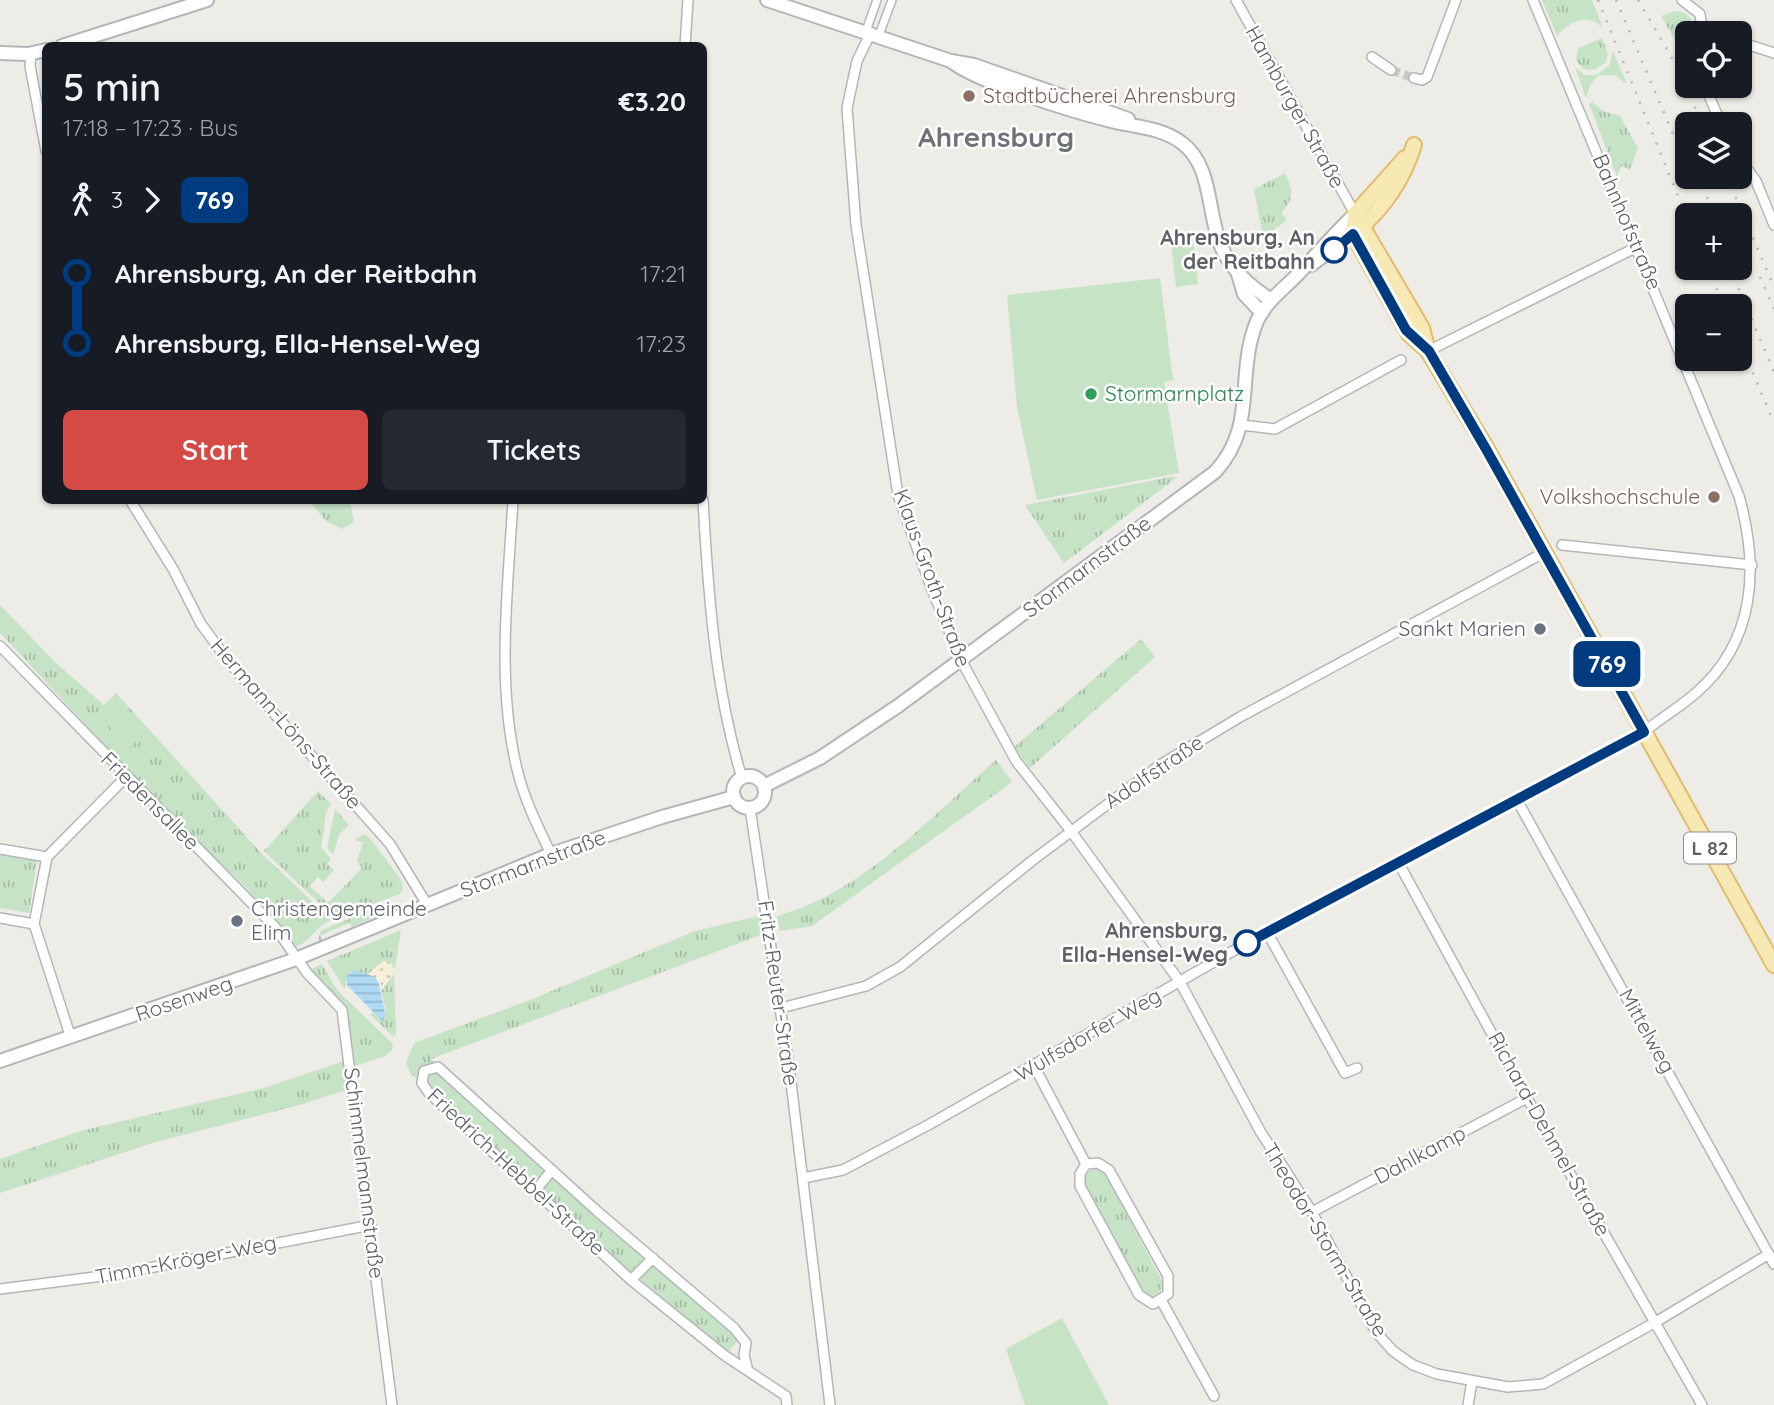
<!DOCTYPE html>
<meta charset="utf-8">
<style>
body{margin:0;font-family:Quicksand,sans-serif;background:#242831;color:#f1f3f6;height:100vh;display:flex;flex-direction:column;font-size:26px;white-space:nowrap}
*{box-sizing:border-box;margin:0}
p{font-size:23px;color:#9ea1a6}
.icon{flex:none;width:38px;height:38px;fill:none;stroke:currentColor;stroke-width:2;stroke-linecap:round;stroke-linejoin:round}
.map{position:relative;flex:1;overflow:hidden}
.drawer{position:absolute;left:42px;top:42px;width:665px;height:462px;display:flex;flex-direction:column;background:#171b24;border-radius:10px;box-shadow:0 2px 5px #0004}
.drawer>*{flex:none}
.badge{padding:0 14px;border-radius:10px;font-size:24px;line-height:46px}
.fabs{position:absolute;left:1675px;top:21px;display:grid;gap:14px}
.fabs a{display:grid;place-items:center;width:77px;height:77px;border-radius:10px;background:#171b24;box-shadow:0 2px 5px #0004;font-size:35px}
.map>.badge{position:absolute;translate:-50% -50%;box-shadow:0 0 0 4px #fff}
.legs{display:flex;align-items:center;gap:10px;height:77px;padding:0 21px;font-size:23px}
.legs p{margin-inline-start:auto}
.head{display:flex;align-items:center;justify-content:space-between;height:119px;padding:0 21px}
h1{font-size:38px;font-weight:600;line-height:52px}
.button{display:flex;gap:14px;margin-top:auto;padding:14px 21px}
.button a{flex:1;height:80px;border-radius:10px;background:#d64a45;color:#fff;font-size:28px;font-weight:600;line-height:80px;text-align:center}
.button a+a{background:#242831;color:#f1f3f6}
ul{padding:0 21px;list-style:none}
li{display:flex;align-items:center;gap:24px;height:70px;font-size:26px}
li i{display:grid;place-items:center;width:10px;height:100%;margin:0 9px;background:currentColor}
li i::after{content:'';width:18px;height:18px;margin:-9px;border:5px solid;border-radius:50%;background:#171b24}
li p{margin-inline-start:auto}
li:first-child i{background:linear-gradient(#0000 50%,currentColor 0)}
li:last-child i{background:linear-gradient(currentColor 50%,#0000 0)}
.map>svg:first-child{display:block}
.grass{fill:url(#grass-tufts)}
.sand{fill:url(#sand-dots)}
.garden{fill:#c7e3c6}
.water{fill:url(#water-rules)}
.lines{fill:none;stroke-linecap:round;stroke-linejoin:round}
.minor-tunnel{stroke:#cac9c6;stroke-width:9;stroke-dasharray:9 4.5;stroke-linecap:butt}
.pedestrian-casing{stroke:#b3b6b9;stroke-width:10}
.minor-casing{stroke:#b3b6b9;stroke-width:12}
.tertiary-casing{stroke:#b3b6b9;stroke-width:16}
.primary-casing{stroke:#e2bc6c;stroke-width:18}
.pedestrian{stroke:#fff;stroke-width:7}
.minor{stroke:#fff;stroke-width:9}
.tertiary{stroke:#fff;stroke-width:12}
.primary{stroke:#f6e9b4;stroke-width:14}
.rail{stroke:#b4b5b5;stroke-width:2.5;stroke-dasharray:2 9;stroke-linecap:butt}
.line-1-casing{stroke:#fff;stroke-width:16}
.line-1{stroke:#003b80;stroke-width:10}
.education-dot{fill:#8d6e63;stroke:#fff;stroke-width:2.5}
.stop-1-dot{fill:#fff;stroke:#003b80;stroke-width:3.5}
.leisure-dot{fill:#2e9e5b;stroke:#fff;stroke-width:2.5}
.worship-dot{fill:#6b7280;stroke:#fff;stroke-width:2.5}
.labels{text-anchor:middle;stroke-width:5;stroke-linejoin:round;paint-order:stroke}
.shield{fill:#fff;stroke:#8e9093;stroke-width:2}
.shield-label{font-size:19px;font-weight:bold;fill:#5e6165}
.education-label{font-size:21px;fill:#785e54;stroke:#fff;text-anchor:start}
.street-label{font-size:21px;fill:#5e6165;stroke:#fff}
.stop-label{font-size:21px;font-weight:bold;fill:#5e6165;stroke:#fff;text-anchor:end}
.leisure-label{font-size:21px;fill:#27864d;stroke:#fff;text-anchor:start}
.worship-label{font-size:21px;fill:#5b616d;stroke:#fff;text-anchor:end}
.district-label{font-size:28px;font-weight:bold;fill:#6f7377;stroke:#fff}
</style>
<div class="map">
<svg width="1774" height="1405" viewBox="0 0 1774 1405">
<defs>
<pattern id="grass-tufts" width="24" height="20" patternUnits="userSpaceOnUse" patternTransform="scale(1.75)"><rect width="24" height="20" fill="#c7e3c6"/><path d="M3 7l-1-3M5 7V3M7 7l1-3M15 17l-1-3M17 17v-4M19 17l1-3" fill="none" stroke="#a5bba4"/></pattern>
<pattern id="sand-dots" width="8" height="8" patternUnits="userSpaceOnUse" patternTransform="scale(1.75)"><rect width="8" height="8" fill="#f7efd9"/><path d="M2 2h.1M6 6h.1" fill="none" stroke="#cbc5b4" stroke-width="1.8" stroke-linecap="round"/></pattern>
<pattern id="water-rules" width="6" height="5" patternUnits="userSpaceOnUse" patternTransform="scale(1.75)"><rect width="6" height="5" fill="#afdaf6"/><path d="M0 2.5h6" fill="none" stroke="#92b4cb"/></pattern>
</defs>
<rect width="100%" height="100%" fill="#eeece6"/>
<!-- grass -->
<g class="grass">
<path d="M1542,0H1592L1603,28C1587,12 1569,22 1557,36Z"/>
<polygon points="1675,11 1685,13 1691,19 1688,33 1682,40 1674,38 1661,16"/>
<polygon points="1602,38 1608,54 1606,62 1594,70 1583,69 1576,60 1578,48"/>
<polygon points="1613,51 1627,84 1614,75 1599,75 1591,83 1586,98 1575,67 1585,75 1596,75 1609,66"/>
<polygon points="1592,102 1603,111 1620,116 1638,148 1630,169 1621,166 1617,177 1589,104"/>
<path d="M1285,173C1293,188 1295,200 1281,213L1287,220L1263,238L1254,189Z"/>
<polygon points="1175,476 1176,478 1064,563 1025,505"/>
<polygon points="309,501 350,501 354,522 342,529 327,522"/>
<path d="M0,605L56,663L104,705L116,693L263,855L332,920C315,926 311,942 294,948L248,889L175,820L0,633Z"/>
<polygon points="1141,639 1155,657 1030,768 1014,747"/>
<path d="M996,760L1012,782L812,926L780,931L777,916C862,893 931,817 996,760Z"/>
<polygon points="318,791 331,804 326,812 321,847 331,859 327,864 334,870 323,882 318,877 310,886 328,903 362,868 357,861 363,842 354,840 364,834 370,838 401,880 403,889 400,894 335,918 264,851"/>
<polygon points="335,809 349,825 339,835 333,855 327,847"/>
<polygon points="0,853 37,859 29,913 0,908"/>
<polygon points="374,909 381,914 352,927 350,923 321,935 322,940 318,941 321,930"/>
<polygon points="763,915 766,933 431,1059 446,1078 726,1325 739,1339 728,1352 583,1232 410,1073 406,1063 414,1043 530,1000 695,931"/>
<polygon points="401,930 395,969 387,961 368,974 350,971 344,988 327,961"/>
<polygon points="322,964 337,990 393,1044 392,1050 385,1056 352,1067 344,1010 311,969"/>
<polygon points="394,974 396,1033 394,1037 370,1015 373,1012 382,1021 386,1010 381,991"/>
<polygon points="344,1061 348,1089 303,1104 156,1142 0,1193 0,1159 80,1131 264,1088"/>
<polygon points="1095,1168 1106,1175 1164,1285 1156,1296 1144,1294 1087,1191 1083,1182 1085,1174"/>
</g>
<!-- sand -->
<path class="sand" d="M383,961L390,962C400,974 387,980 381,991V982L368,974Z"/>
<!-- garden -->
<g class="garden">
<polygon points="1192,232 1198,284 1176,287 1170,235"/>
<polygon points="1160,278 1173,380 1164,382 1179,473 1037,500 1017,407 1007,295"/>
<polygon points="117,700 146,732 129,748 100,717"/>
<polygon points="1062,1318 1109,1405 1025,1405 1006,1349"/>
</g>
<!-- water -->
<path class="water" d="M353,970C379,978 377,974 382,999C384,1009 387,1012 383,1022L347,985V976Z"/>
<g class="lines">
<!-- minor-tunnel -->
<polyline class="minor-tunnel" points="1391,70 1414,78"/>
<!-- pedestrian casing -->
<g class="pedestrian-casing">
<g id="pedestrian">
<polyline points="866,31 877,0"/>
<polyline points="879,35 892,0"/>
</g>
</g>
<!-- minor casing -->
<g class="minor-casing">
<g id="minor">
<polyline points="1236,0 1355,214"/>
<polyline points="1682,0 1700,14 1702,29"/>
<polyline points="871,32 857,61 847,108 856,225 898,495 931,587 961,660 1016,761 1071,831 1180,982 1260,1131 1312,1212 1376,1332 1393,1351 1413,1365 1437,1374 1508,1387 1543,1384 1654,1323 1769,1254"/>
<polyline points="1740,42 1774,53"/>
<polyline points="685,46 688,0"/>
<polyline points="31,54 30,66 46,151"/>
<polyline points="1372,57 1391,70"/>
<polyline points="1414,78 1422,80 1427,77 1456,0"/>
<polyline points="1705,86 1721,124"/>
<polyline points="1740,159 1756,181 1774,225"/>
<polyline points="1428,351 1637,247"/>
<polyline points="1242,425 1275,429 1401,360"/>
<polyline points="130,500 173,569 201,624 232,666 390,844 428,906"/>
<path d="M513,500C508,588 496,683 517,769C524,799 538,827 551,854"/>
<path d="M703,500C708,592 715,690 742,778"/>
<polyline points="1562,545 1752,565"/>
<polyline points="0,646 275,927 307,973 342,1010 392,1405"/>
<polyline points="1517,800 1774,1264"/>
<polyline points="750,808 790,1074 830,1405"/>
<polyline points="0,849 47,857"/>
<polyline points="1398,862 1527,1098 1702,1405"/>
<polyline points="0,918 34,924"/>
<polyline points="1267,932 1345,1073 1357,1068"/>
<polyline points="781,1008 866,986 900,967 1033,860 1160,765 1240,717 1545,552"/>
<polyline points="71,1038 34,924 47,857 126,777"/>
<polyline points="1034,1066 1086,1164"/>
<polygon points="1098,1163 1109,1170 1168,1276 1168,1294 1153,1304 1139,1295 1080,1186 1080,1174 1086,1164"/>
<path d="M803,1178L843,1170L930,1124L1247,943L1644,732C1661,718 1680,707 1696,693C1756,641 1759,567 1739,496L1533,0"/>
<polyline points="535,1191 552,1170"/>
<polyline points="1312,1212 1527,1098"/>
<polyline points="631,1280 653,1258"/>
<polyline points="0,1289 118,1274 371,1225"/>
<polyline points="1161,1300 1214,1396"/>
<polyline points="747,1367 744,1355 746,1343 734,1328 597,1211 438,1067 424,1071 422,1083 429,1093 631,1280 724,1355 786,1396 787,1405"/>
<polyline points="1468,1405 1472,1381"/>
</g>
</g>
<!-- tertiary casing -->
<g class="tertiary-casing">
<g id="tertiary">
<polyline points="767,0 951,61 974,65 1128,119"/>
<polyline points="62,46 207,0"/>
<polyline points="0,53 28,54 46,50"/>
<path d="M951,61C976,82 1075,112 1111,121C1134,127 1161,127 1182,143C1213,166 1207,214 1221,246C1231,270 1250,286 1271,300"/>
<polyline points="1311,265 1353,234"/>
<polyline points="1238,274 1244,294 1262,313"/>
<circle cx="749" cy="792" r="16"/>
<path d="M764,786L820,758L898,706L1215,472C1258,426 1235,374 1257,321C1266,301 1285,288 1299,273C1318,253 1335,233 1355,214"/>
<polyline points="0,1061 296,959 551,854 662,817 734,797"/>
</g>
</g>
<!-- primary casing -->
<g class="primary-casing">
<g id="primary">
<polyline points="1355,214 1422,328 1428,351 1487,449 1774,965"/>
<polyline points="1355,214 1353,234 1409,334 1427,350"/>
<polyline points="1355,214 1405,158"/>
<path d="M1357,231C1385,206 1403,180 1414,145"/>
</g>
</g>
<!-- pedestrian -->
<use href="#pedestrian" class="pedestrian"/>
<!-- minor -->
<use href="#minor" class="minor"/>
<!-- tertiary -->
<use href="#tertiary" class="tertiary"/>
<!-- primary -->
<use href="#primary" class="primary"/>
<!-- rail -->
<g class="rail">
<polyline points="1598,0 1687,218"/>
<polyline points="1616,0 1687,167"/>
<polyline points="1638,0 1670,54 1703,124"/>
<polyline points="1698,177 1715,215"/>
<polyline points="1727,177 1774,287"/>
<polyline points="1708,268 1724,306"/>
<polyline points="1730,268 1774,372"/>
<polyline points="1760,277 1774,309"/>
<polyline points="1740,342 1774,423"/>
</g>
</g>
<g class="lines">
<!-- line-1 casing -->
<g class="line-1-casing">
<polyline id="line-1" points="1247,943 1644,732 1486,449 1429,351 1406,330 1353,234 1334,250"/>
</g>
<!-- line-1 -->
<use href="#line-1" class="line-1"/>
</g>
<!-- markers -->
<g class="education-dot">
<circle cx="969" cy="96" r="7"/>
<circle cx="1714" cy="497" r="7"/>
</g>
<g class="stop-1-dot">
<circle cx="1334" cy="250" r="12"/>
<circle cx="1247" cy="943" r="12"/>
</g>
<circle class="leisure-dot" cx="1091" cy="394" r="7"/>
<g class="worship-dot">
<circle cx="1540" cy="629" r="7"/>
<circle cx="237" cy="921" r="7"/>
</g>
<g class="labels">
<!-- shield labels -->
<rect class="shield" x="1684" y="832.5" width="52" height="31" rx="5"/>
<g class="shield-label">
<text x="1710" y="855">L 82</text>
</g>
<!-- education labels -->
<g class="education-label">
<text x="983" y="103">Stadtbücherei Ahrensburg</text>
<text x="1700" y="504" text-anchor="end">Volkshochschule</text>
</g>
<!-- street labels -->
<g class="street-label">
<text transform="translate(1295 107) rotate(61)" y="7">Hamburger Straße</text>
<text transform="translate(1627 222) rotate(67)" y="7">Bahnhofstraße</text>
<text transform="translate(1087 567) rotate(-37)" y="7">Stormarnstraße</text>
<text transform="translate(932 578) rotate(70)" y="7">Klaus-Groth-Straße</text>
<text transform="translate(286 724) rotate(49)" y="7">Hermann-Löns-Straße</text>
<text transform="translate(1154 772) rotate(-34)" y="7">Adolfstraße</text>
<text transform="translate(150 801) rotate(45)" y="7">Friedensallee</text>
<text transform="translate(533 864) rotate(-21)" y="7">Stormarnstraße</text>
<text transform="translate(778 993) rotate(82)" y="7">Fritz-Reuter-Straße</text>
<text transform="translate(184 999) rotate(-19)" y="7">Rosenweg</text>
<text transform="translate(1647 1031) rotate(61)" y="7">Mittelweg</text>
<text transform="translate(1088 1035) rotate(-30)" y="7">Wulfsdorfer Weg</text>
<text transform="translate(1549 1134) rotate(61)" y="7">Richard-Dehmel-Straße</text>
<text transform="translate(1420 1155) rotate(-28)" y="7">Dahlkamp</text>
<text transform="translate(516 1172) rotate(43)" y="7">Friedrich-Hebbel-Straße</text>
<text transform="translate(364 1173) rotate(83)" y="7">Schimmelmannstraße</text>
<text transform="translate(1325 1240) rotate(59)" y="7">Theodor-Storm-Straße</text>
<text transform="translate(186 1260) rotate(-11)" y="7">Timm-Kröger-Weg</text>
</g>
<!-- stop labels -->
<g class="stop-label">
<text x="1315" y="245">Ahrensburg, An<tspan x="1315" dy="24">der Reitbahn</tspan></text>
<text x="1228" y="938">Ahrensburg,<tspan x="1228" dy="24">Ella-Hensel-Weg</tspan></text>
</g>
<!-- leisure labels -->
<g class="leisure-label">
<text x="1105" y="401">Stormarnplatz</text>
</g>
<!-- worship labels -->
<g class="worship-label">
<text x="1526" y="636">Sankt Marien</text>
<text x="251" y="916" text-anchor="start">Christengemeinde<tspan x="251" dy="24">Elim</tspan></text>
</g>
<!-- district labels -->
<g class="district-label">
<text x="996" y="147">Ahrensburg</text>
</g>
</g>
</svg>
<div class="fabs">
<a><svg class="icon" aria-label="locate" viewBox="0 0 24 24"><circle cx="12" cy="12" r="6"/><path d="M12 2v4M12 18v4M2 12h4M18 12h4"/></svg></a>
<a><svg class="icon" aria-label="layers" viewBox="0 0 24 24"><path d="M12 4l9 5-9 5-9-5zM3 14l9 5 9-5"/></svg></a>
<a>+</a>
<a>−</a>
</div>
<b class="badge" style="left:1607px;top:664px;background:#003b80;color:#fff">769</b>
<section class="drawer">
<div class="head"><div><h1>5 min</h1><p>17:18 – 17:23 · Bus</p></div><b>€3.20</b></div>
<div class="legs"><svg class="icon" aria-label="walk" viewBox="0 0 24 24"><circle cx="13" cy="4" r="2"/><path d="M13 8l-2 6 4 7M11 14l-3 7M7 12l3-4h3l4 4"/></svg>3<svg class="icon" aria-label="forward" viewBox="0 0 24 24"><path d="M9 5l7 7-7 7"/></svg><b class="badge" style="background:#003b80;color:#fff">769</b></div>
<ul>
<li><i style="color:#003b80"></i><b>Ahrensburg, An der Reitbahn</b><p>17:21</p></li>
<li><i style="color:#003b80"></i><b>Ahrensburg, Ella-Hensel-Weg</b><p>17:23</p></li>
</ul>
<div class="button"><a>Start</a><a>Tickets</a></div>
</section>
</div>
